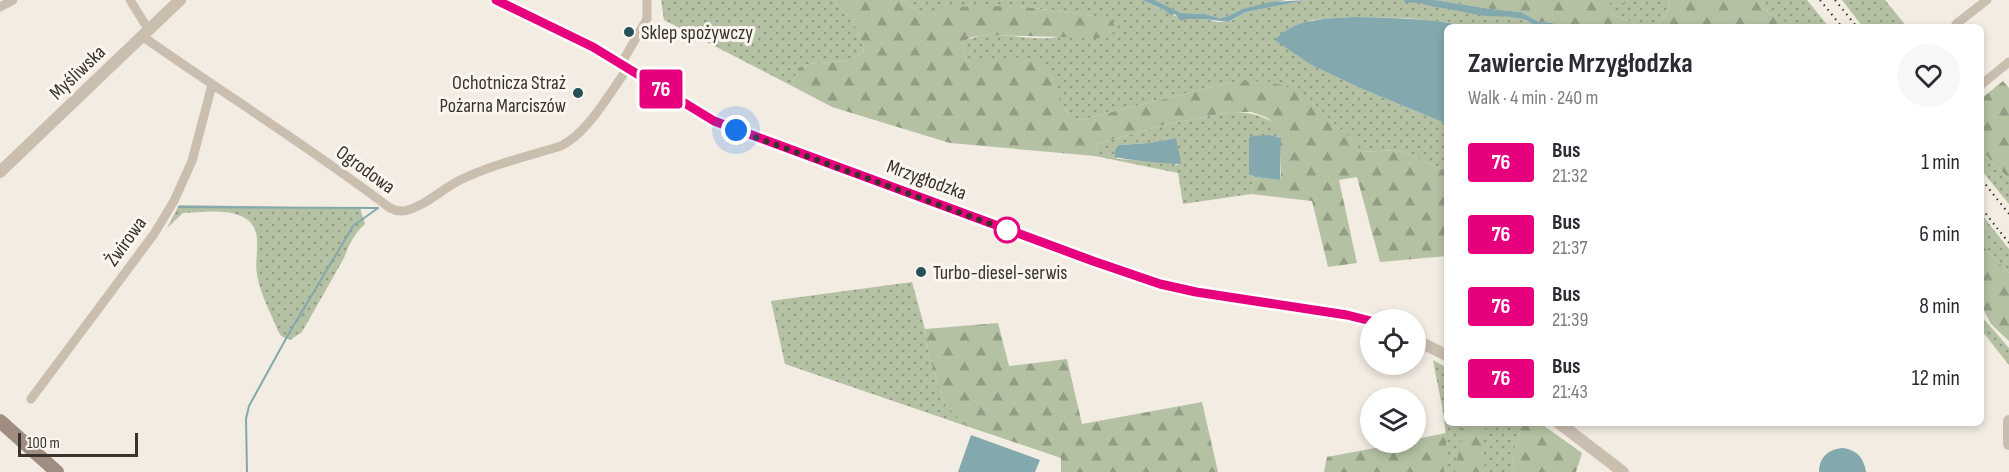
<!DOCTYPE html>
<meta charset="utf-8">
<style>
body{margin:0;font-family:"Sofia Sans Condensed",sans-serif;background:#f7f7f7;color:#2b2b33;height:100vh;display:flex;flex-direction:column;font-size:22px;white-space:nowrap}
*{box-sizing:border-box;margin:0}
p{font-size:20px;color:#7c7c81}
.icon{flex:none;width:33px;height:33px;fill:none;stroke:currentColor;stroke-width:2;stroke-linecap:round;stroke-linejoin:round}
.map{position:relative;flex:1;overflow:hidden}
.details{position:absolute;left:1444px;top:24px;width:540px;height:402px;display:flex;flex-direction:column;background:#fff;border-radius:9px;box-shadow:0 3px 9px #0003}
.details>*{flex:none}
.badge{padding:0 12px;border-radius:4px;font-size:21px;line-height:39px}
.buttons{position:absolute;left:1360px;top:309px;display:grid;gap:12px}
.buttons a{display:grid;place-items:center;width:66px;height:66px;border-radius:50%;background:#fff;box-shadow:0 3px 9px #0003;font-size:30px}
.scale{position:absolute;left:18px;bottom:15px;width:120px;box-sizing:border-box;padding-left:6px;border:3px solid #3a322c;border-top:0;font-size:16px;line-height:21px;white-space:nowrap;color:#3a322c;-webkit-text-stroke:4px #faf6ef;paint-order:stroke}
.you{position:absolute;width:30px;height:30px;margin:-15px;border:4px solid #fff;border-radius:50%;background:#1a73e8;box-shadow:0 0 0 9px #1a73e833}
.map>.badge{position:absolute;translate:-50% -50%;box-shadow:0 0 0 3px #fff}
.round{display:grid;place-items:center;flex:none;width:63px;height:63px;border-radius:32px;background:#f7f7f7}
.headline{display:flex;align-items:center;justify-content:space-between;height:102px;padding:0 24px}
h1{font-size:28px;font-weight:700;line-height:45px}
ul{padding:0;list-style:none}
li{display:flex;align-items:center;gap:18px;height:72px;padding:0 24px}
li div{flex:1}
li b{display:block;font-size:22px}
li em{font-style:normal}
li .badge{min-width:66px;font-weight:700;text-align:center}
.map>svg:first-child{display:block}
.grass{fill:url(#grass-dots);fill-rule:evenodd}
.forest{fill:url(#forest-firs)}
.water{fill:#83a8ad}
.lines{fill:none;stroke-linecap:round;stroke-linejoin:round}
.stream{stroke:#83a8ad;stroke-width:2}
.minor{stroke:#cabeaf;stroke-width:9}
.tertiary{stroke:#cabeaf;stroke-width:12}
.secondary{stroke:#9e8d80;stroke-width:14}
.rail{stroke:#3a322c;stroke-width:2;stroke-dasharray:1.5 4.5;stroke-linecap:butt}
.line-casing{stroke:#fff;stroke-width:14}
.line{stroke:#e6007e;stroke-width:9}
.walk{stroke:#3a322c;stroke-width:6;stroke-dasharray:0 10.8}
.poi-dot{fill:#255058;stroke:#faf6ef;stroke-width:2}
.stop-dot{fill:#fff;stroke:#e6007e;stroke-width:3}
.labels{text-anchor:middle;stroke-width:6;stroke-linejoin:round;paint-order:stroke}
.poi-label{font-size:20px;fill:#3a322c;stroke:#faf6ef;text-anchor:start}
.street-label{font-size:20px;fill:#3a322c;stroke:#faf6ef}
</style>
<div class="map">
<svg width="2009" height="472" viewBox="0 0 2009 472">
<defs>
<pattern id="grass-dots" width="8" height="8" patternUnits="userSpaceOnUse" patternTransform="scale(1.5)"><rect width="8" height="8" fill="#b4c1a3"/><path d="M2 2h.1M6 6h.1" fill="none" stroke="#939d85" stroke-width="1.8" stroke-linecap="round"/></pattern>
<pattern id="forest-firs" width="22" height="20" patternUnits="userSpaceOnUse" patternTransform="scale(1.5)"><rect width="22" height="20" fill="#b4c1a3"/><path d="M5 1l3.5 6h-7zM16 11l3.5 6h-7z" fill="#939d85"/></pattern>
</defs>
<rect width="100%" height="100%" fill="#f2ece3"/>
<!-- grass -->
<g class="grass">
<path d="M661,0H833C850,18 859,26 864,51C845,69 819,57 798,68L792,86L664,20Z"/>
<path d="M900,0H1142L1178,17L1205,19L1218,22H1229L1246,12L1307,0H1404L1476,14L1515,17L1532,23L1537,27H1471L1452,23L1407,18L1354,17L1312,20L1276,40L1311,65L1360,88L1447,124V171L1398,150L1359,152L1354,141L1327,118L1307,97L1231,82L1080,120L1071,117L1026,58L979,63L966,61L962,42C991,26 1027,43 1058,37C1070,34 1084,22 1094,16L1018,6L920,14L908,3Z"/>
<polygon points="1155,0 1286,0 1242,9 1228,16 1220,18 1205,14 1181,13"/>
<polygon points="1628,0 1670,0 1667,13 1655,27 1645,27 1613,15 1608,3 1625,3"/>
<path d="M1756,0H1807L1829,27C1818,27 1805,29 1795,27C1785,24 1760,9 1756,0Z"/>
<polygon points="1842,0 1885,0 1907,27 1863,27"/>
<path d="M1229,112C1250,112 1263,115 1280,127L1281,138L1270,135L1251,175L1255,177L1251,194L1183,204L1178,173L1095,156L1098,144L1163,125ZM1176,138L1178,165L1163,162L1117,159L1119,145L1149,143Z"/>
<polygon points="1982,151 2009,179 2009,204 1982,171"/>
<path d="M179,205L360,208L365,224C354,234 349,244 344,258L302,332L290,340L281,336L278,331C271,313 260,294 257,275C255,263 258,250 257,238C254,204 206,212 183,213L167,228Z"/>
<polygon points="1982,215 2009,249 2009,273 1982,245"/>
<polygon points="912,282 925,329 929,356 944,403 966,426 785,364 771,301"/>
<polygon points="1982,317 2009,348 2009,365 1982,331"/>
<path d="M1433,360L1447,368L1448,423H1523L1514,451L1513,472H1443C1452,435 1439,396 1433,360Z"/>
</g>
<!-- forest -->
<g class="forest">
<path d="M833,0H900L908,3L920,14L951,7L1018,6L1094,16L1112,21L1116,27L1112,34L1099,38L987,35L972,37L962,42L966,61C989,65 1020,52 1041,61C1066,72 1049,110 1080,120L1231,82L1263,81L1285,86L1307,97L1327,118L1354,141L1359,152L1398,150L1447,171V256L1380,262L1357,177L1339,180L1357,263L1328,267L1312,201L1251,194L1255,177L1280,180L1281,173L1280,128L1266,117L1251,112H1229L1163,125L1098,144L1095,156L950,143L832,107L792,86L798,68C819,57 845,69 864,51C859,26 850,18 833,0Z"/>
<polygon points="1435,0 1628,0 1626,3 1609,3 1613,15 1645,27 1575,27 1546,22 1541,23 1521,12 1491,9"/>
<path d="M1670,0H1756C1763,13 1783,20 1796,27H1655L1667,13Z"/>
<polygon points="2003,81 2009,88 2009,179 1982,151 1982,98"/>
<polygon points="1982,245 2009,273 2009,341 1991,324 1982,307"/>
<polygon points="998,323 1009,366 1067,359 1082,424 1202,402 1218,472 1061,472 1061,458 966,426 944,403 929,356 925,329"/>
<polygon points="1464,423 1487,423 1483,436 1485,472 1455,472"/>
<polygon points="1523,423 1540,423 1582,453 1576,472 1513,472 1514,451"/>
<polygon points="1446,433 1446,462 1443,472 1324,472 1327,457 1401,443 1416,442 1416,439"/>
</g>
<!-- water -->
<g class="water">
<polygon points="1142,0 1155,0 1181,13 1205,14 1220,18 1228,16 1242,9 1271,2 1307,0 1246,12 1228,22 1205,19 1185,19 1181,21 1175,14 1171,15 1164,10"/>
<path d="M1404,0H1435L1491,9L1521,12L1541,23L1546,22L1575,27H1537C1520,13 1498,18 1478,15C1464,12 1450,9 1436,7C1428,6 1415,0 1405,3Z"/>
<path d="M1354,17C1393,18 1433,18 1471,27H1448L1447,124L1360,88L1311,65L1275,40C1294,18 1327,19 1354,17Z"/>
<polygon points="1270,135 1281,138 1280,180 1255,177 1249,174 1249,138 1252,136"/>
<path d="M1176,138L1181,164C1177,165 1120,159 1115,157V150L1119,145L1149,143Z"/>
<polygon points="971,435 1040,460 1035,472 958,472"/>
<path d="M1843,448C1857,450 1864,458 1866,472H1819C1819,457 1829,449 1843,448Z"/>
</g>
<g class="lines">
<!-- stream -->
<g class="stream">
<polyline points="179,207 378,208"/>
<polyline points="247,472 246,419 249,406 288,335 353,226 378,208"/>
</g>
<!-- minor -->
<g class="minor">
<polyline points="130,0 148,29"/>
<polyline points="0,7 13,0"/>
<polyline points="1956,24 1987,0"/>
<path d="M142,36C224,94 310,147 390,208C401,214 410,210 420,205C434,198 446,187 460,180C491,165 528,156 561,146C588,133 610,92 628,68"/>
<polyline points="621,64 647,19 647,0"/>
<polyline points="1982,84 2009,62"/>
<polyline points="31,399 154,234 174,201 192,161 212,85"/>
</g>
<!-- tertiary -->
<g class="tertiary">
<polyline points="496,0 593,47 714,121 1115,269 1175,288 1347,315 1371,321"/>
<polyline points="0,172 180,0"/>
<polyline points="1416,340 1448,356"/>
<polyline points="2009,421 2009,444"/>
<polyline points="1559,423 1623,472"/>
</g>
<!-- secondary -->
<polyline class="secondary" points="0,421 57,472"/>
<!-- rail -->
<g class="rail">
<polyline points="1820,0 1842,27"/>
<polyline points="1835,0 1857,27"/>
<polyline points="1982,180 2009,214"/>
<polyline points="1982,209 2009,243"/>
</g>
</g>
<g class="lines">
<!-- line casing -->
<g class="line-casing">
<polyline id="line" points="496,0 593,47 714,121 1093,261 1160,284 1196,292 1347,315 1371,321"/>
</g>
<!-- line -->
<use href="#line" class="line"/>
<!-- walk -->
<polyline class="walk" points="736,130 1007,230"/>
</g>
<!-- markers -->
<g class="poi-dot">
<circle cx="629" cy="32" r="6"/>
<circle cx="578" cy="93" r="6"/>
<circle cx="921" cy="272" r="6"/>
</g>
<circle class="stop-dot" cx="1007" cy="230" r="12"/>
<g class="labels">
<!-- poi labels -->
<g class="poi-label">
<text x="641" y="39">Sklep spożywczy</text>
<text x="566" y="89" text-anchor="end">Ochotnicza Straż<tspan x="566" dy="23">Pożarna Marciszów</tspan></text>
<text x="933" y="279">Turbo-diesel-serwis</text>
</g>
<!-- street labels -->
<g class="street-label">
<text transform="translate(77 72) rotate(-44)" y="7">Myśliwska</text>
<text transform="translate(366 169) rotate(36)" y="7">Ogrodowa</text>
<text transform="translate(927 179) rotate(20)" y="7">Mrzygłodzka</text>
<text transform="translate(125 241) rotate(-54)" y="7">Żwirowa</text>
</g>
</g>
</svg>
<div class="buttons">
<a><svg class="icon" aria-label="locate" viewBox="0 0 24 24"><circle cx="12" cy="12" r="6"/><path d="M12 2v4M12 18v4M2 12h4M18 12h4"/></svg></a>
<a><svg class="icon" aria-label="layers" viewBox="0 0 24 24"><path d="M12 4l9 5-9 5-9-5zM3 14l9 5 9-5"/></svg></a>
</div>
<div class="scale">100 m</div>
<div class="you" style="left:736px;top:130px"></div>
<b class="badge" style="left:661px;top:89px;background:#e6007e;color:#fff">76</b>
<section class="details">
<div class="headline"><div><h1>Zawiercie Mrzygłodzka</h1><p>Walk · 4 min · 240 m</p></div><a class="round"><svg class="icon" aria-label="heart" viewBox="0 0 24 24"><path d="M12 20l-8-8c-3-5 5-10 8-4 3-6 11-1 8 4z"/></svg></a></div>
<ul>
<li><span class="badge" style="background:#e6007e;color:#fff">76</span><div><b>Bus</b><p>21:32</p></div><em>1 min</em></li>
<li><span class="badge" style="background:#e6007e;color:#fff">76</span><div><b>Bus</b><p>21:37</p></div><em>6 min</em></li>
<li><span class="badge" style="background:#e6007e;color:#fff">76</span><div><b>Bus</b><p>21:39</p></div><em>8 min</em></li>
<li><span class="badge" style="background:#e6007e;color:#fff">76</span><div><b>Bus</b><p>21:43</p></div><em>12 min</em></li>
</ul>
</section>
</div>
